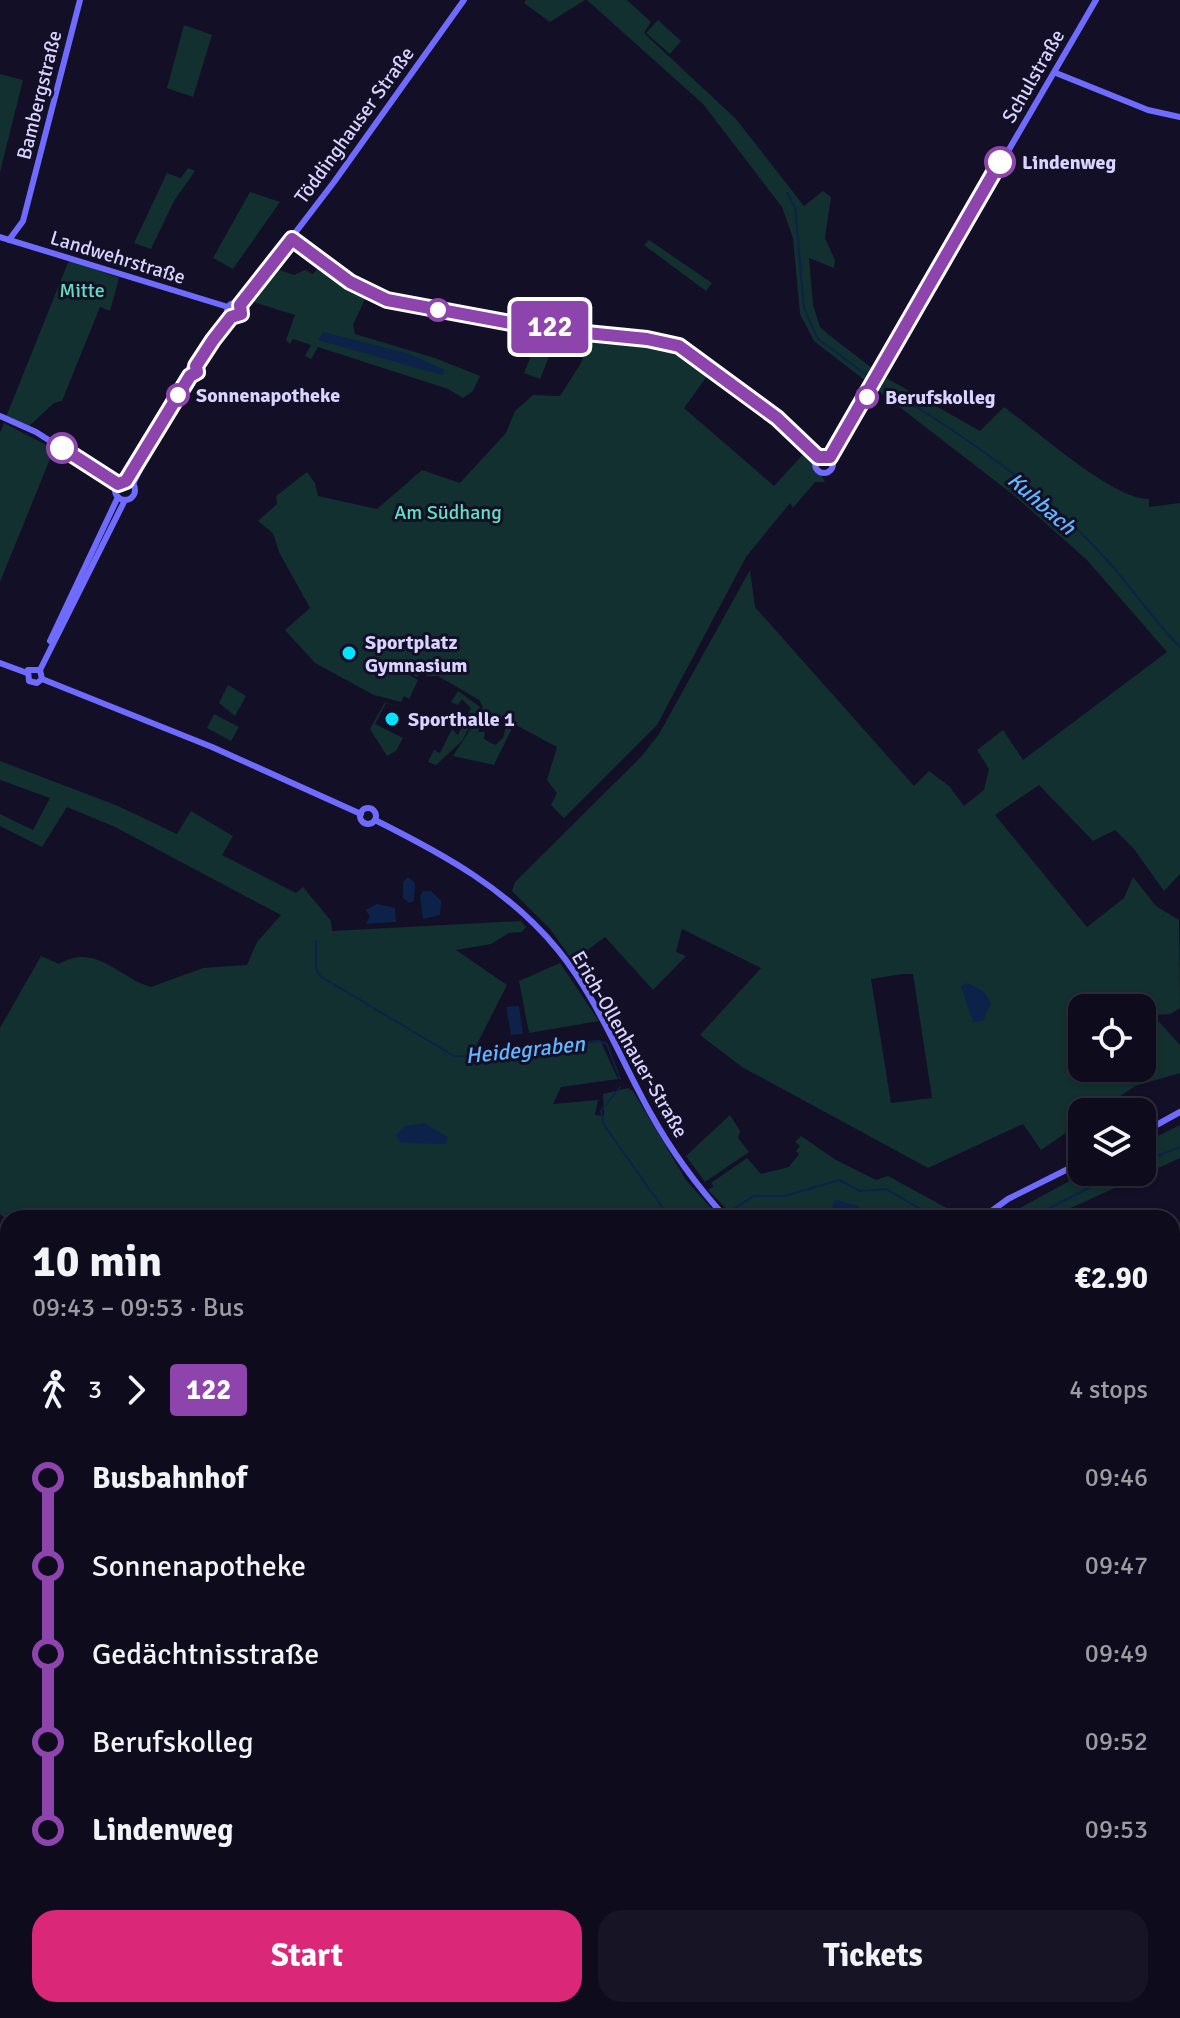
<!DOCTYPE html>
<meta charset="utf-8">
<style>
body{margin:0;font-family:Signika,sans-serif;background:#171425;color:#f1f3f6;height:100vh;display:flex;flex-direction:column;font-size:30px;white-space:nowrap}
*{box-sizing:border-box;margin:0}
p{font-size:26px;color:#9b9ba3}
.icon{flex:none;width:44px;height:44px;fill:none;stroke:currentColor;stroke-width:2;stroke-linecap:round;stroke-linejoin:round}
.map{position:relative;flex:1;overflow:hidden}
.side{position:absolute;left:0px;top:1210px;width:1180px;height:808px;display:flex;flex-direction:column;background:#0e0b1c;border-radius:24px 24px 0 0;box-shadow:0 2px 6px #0004,0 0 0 2px #2e2b3b}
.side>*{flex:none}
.badge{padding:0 16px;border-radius:6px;font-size:28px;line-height:52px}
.fabs{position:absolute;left:1068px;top:994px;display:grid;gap:16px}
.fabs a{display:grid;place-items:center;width:88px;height:88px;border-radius:16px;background:#0e0b1c;box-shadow:0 2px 6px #0004,0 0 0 2px #2e2b3b;font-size:40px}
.map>.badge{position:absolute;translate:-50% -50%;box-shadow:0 0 0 4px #fff}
.legs{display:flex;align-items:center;gap:12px;height:88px;padding:0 32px;font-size:26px}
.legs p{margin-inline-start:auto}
.headline{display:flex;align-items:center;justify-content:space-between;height:136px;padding:0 32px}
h1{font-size:44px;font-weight:700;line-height:60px}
.cta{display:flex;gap:16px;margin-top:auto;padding:16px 32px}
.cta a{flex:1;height:92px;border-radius:24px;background:#db2777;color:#fff;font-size:32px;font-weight:700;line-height:92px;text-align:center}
.cta a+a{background:#171425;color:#f1f3f6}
ul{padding:0 32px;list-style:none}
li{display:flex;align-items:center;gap:28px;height:88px;font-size:30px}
li i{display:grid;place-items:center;width:12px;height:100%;margin:0 10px;background:currentColor}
li i::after{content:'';width:20px;height:20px;margin:-10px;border:6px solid;border-radius:50%;background:#0e0b1c}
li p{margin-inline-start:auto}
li:first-child i{background:linear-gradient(#0000 50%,currentColor 0)}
li:last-child i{background:linear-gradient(currentColor 50%,#0000 0)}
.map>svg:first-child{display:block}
.green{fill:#12302f;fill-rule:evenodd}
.water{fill:#0c2248}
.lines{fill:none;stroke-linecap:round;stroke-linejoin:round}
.stream{stroke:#0c2248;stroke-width:2}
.secondary{stroke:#6f6bff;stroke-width:6}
.rail-casing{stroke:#00e5ff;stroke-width:5}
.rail{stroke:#130f26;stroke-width:2;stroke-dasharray:6;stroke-linecap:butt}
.line-1-casing{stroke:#fff;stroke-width:18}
.line-1{stroke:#8e44ad;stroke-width:12}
.stop-1-dot{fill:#fff;stroke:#8e44ad;stroke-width:4}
.poi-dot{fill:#00e5ff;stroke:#130f26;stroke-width:3}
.labels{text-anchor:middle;stroke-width:6;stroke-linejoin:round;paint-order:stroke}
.street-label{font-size:20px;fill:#d9d4ff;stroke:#130f26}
.stop-label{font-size:20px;font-weight:bold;fill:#d9d4ff;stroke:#130f26;text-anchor:start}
.park-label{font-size:20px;fill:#5fe0c0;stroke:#130f26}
.poi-label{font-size:20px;font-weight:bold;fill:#d9d4ff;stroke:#130f26;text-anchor:start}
.water-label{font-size:22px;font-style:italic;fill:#62b6ff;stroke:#130f26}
</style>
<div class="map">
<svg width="1180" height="2018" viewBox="0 0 1180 2018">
<rect width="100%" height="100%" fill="#130f26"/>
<!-- green -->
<g class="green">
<polygon points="526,0 585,0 550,22 524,3"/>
<path d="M587,0H627L651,22L644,33L736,119L804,206L823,191L831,197L825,238L835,260L834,268L809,258L813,305L820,327L829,335L881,375L980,431L1004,407C1036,430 1113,500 1149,499V507L1180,503V874L1164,891L1134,849L1115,830L1093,841L1039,785L995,815L1087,927L1124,898L1133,877L1156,906L1179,920L1180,1008L1170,1014L1153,1015L1180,1045V1073L1135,1086L1097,1112H1082V1122L1041,1150L1023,1124L928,1168L742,1067L700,1035L761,968L682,929L676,952L686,956L653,990L605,937L573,961L550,929L512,891L515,882L641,757L659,734L750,570L755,607L914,786L929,771L949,786L964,806L984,790L989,769L977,750L1003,730L1023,760L1167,652L1087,560L1016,497L814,341L800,314L793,238L782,207L703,104ZM902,974H913L932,1098L891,1103L871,979ZM1082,1008H1142V1068H1082Z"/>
<polygon points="658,20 681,41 670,54 646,33"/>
<polygon points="184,25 212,35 193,97 167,88"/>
<polygon points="0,74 23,80 0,172"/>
<polygon points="188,168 195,171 174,201 151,249 134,243 167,173 181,178"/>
<polygon points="250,192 280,202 233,269 213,258"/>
<polygon points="649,240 712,283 706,291 644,245"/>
<polygon points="69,260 119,278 110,311 100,307 62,401 54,403 28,427 6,417"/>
<polygon points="321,265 367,295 353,325 355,334 435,358 480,376 473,391 463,398 448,389 318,347 311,359 305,356 311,345 293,339 290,344 286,340 295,315 250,301 274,268 294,275 305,270 313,274"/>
<polygon points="591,336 676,348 710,372 684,408 774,486 807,450 825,482 815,482 793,508 790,503 746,557 657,725 564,818 551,805 557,793 547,780 557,747 514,724 494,765 453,756 477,719 482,722 478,732 485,732 484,739 495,745 503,738 507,722 490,713 486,719 480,715 483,707 479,700 438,676 426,676 428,672 424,670 417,677 396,667 418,680 409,699 404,696 401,702 374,695 315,663 285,630 310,608 279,552 273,533 258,521 277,504 276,496 307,472 315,483 318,496 377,509 422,470 460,483 506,433 515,411 533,395 560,396 581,363"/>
<polygon points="536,343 552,349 540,379 524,373"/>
<polygon points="4,423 54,449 0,582 0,433"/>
<polygon points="228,685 246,696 235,716 219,703"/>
<polygon points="458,691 480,707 462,741 436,765 428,762 434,750 440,753 452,729 458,735 471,708 462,699 458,705 451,702"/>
<polygon points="385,702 398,707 386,703 375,724 403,738 396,751 387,756 370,729"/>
<polygon points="214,714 239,727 231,741 207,728"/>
<path d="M0,761L118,806L177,834L191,811L233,836L222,855L296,893L303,887L331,921L332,931L521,921L526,927L522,932L509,933L491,944L456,950L507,985L473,1052L600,1040L618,1079L561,1087L553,1104L598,1100L595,1115L604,1116L603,1094L628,1088L633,1091L686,1180L720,1218L7,1220L0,1214V1028L41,956L59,964C96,942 119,978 151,987L203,968L247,965L257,942L281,915L115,827L67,807L42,847L0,826V814L33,830L50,798L0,780Z"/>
<polygon points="560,963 599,1021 529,1033 519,981"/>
<polygon points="730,1115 740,1131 738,1138 749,1152 705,1182 686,1156"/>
<polygon points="1180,1125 1180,1158 1049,1218 1001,1218 1086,1172 1142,1172 1142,1144"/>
<polygon points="801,1136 836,1160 876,1180 888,1176 954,1212 951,1218 860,1218 859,1206 831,1211 818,1218 735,1218 708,1190 714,1186 711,1183 747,1158 761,1174 789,1167 799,1154 796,1151 800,1146 795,1142"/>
<polygon points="0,1224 8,1230 8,1824 0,1822"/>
<polygon points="1177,1385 1180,1389 1180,1512 1172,1500 1172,1389"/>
<polygon points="0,1834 8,1835 8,2010 969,2010 973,2018 0,2018"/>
</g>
<!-- water -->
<g class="water">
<polygon points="323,332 407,353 445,370 442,375 318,340"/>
<polygon points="408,877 415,883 414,901 409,903 403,898 403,882"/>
<polygon points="431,891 441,901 440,915 423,919 420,896 423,891"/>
<polygon points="377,904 395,908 396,922 366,924 370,916 365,910"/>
<polygon points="968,983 984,992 991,1003 983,1021 973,1022 961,986"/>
<polygon points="519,1006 523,1034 511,1035 506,1007"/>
<polygon points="424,1123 448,1137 446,1144 401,1143 396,1135 405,1126"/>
<polygon points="835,1200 859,1206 860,1218 818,1218 831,1211"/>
</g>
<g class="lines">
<!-- stream -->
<g class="stream">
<polyline points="787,193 795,207 804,308 818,339 871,378"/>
<path d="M882,386C961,433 1043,489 1105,558C1131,587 1153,619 1180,647"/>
<polyline points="316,941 316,968 320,976 454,1056 487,1057 599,1041 607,1044 620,1079"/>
<polyline points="620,1087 601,1111 604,1125 670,1218"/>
<polyline points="1142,1162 1180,1147"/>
<polyline points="726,1214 754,1196 785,1196 839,1180 860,1191 886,1189 936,1218"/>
<polyline points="1030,1218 1120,1172"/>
<polyline points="0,1438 8,1437"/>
<polyline points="0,1587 8,1582"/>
<polyline points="0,1625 8,1626"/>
</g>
<!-- secondary -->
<g class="secondary">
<polyline points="1056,73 1148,110 1180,117"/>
<polyline points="0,237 228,307"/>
<polyline points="292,239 350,282 387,300 521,325"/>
<polyline points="9,240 23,221 80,0"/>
<circle cx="235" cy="311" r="8"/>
<polyline points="240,305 334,182 464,0"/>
<circle cx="528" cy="331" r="9"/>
<polyline points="536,328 553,327 679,346 777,418 818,457"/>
<polyline points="196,366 231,317"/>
<polyline points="0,416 36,432 118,484"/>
<circle cx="824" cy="464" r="9"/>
<polyline points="830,457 1096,0"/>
<circle cx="125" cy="490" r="10"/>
<polyline points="126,481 187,380 197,372 195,365 189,368 192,373"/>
<polyline points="133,484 148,453"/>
<polyline points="50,641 118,497"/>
<polyline points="0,663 27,673"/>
<polyline points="40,670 28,670 29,681 37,683 42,679 40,670 125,500"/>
<polyline points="42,679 212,747 361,814"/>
<circle cx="368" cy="816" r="8"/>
<path d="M375,820C443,854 508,889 558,950C598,999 620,1059 651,1114C672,1152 697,1186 726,1218"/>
<polyline points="1142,1133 1180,1112"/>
<polyline points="982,1218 1008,1199 1082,1162"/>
<polyline points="1172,1512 1180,1525"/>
<polyline points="1172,1584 1180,1578"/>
<polyline points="1003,2010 1005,2018"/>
</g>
<!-- rail casing -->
<g class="rail-casing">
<g id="rail">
<polyline points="0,1829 8,1830"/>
<polyline points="1172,1942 1180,1943"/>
</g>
</g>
<!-- rail -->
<use href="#rail" class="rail"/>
</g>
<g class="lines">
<!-- line-1 casing -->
<g class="line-1-casing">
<polyline id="line-1" points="62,448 118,484 126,481 190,376 197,372 196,366 213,340 231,317 241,314 240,305 292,239 350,282 387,300 521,325 531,323 536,328 647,339 679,346 777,418 818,457 830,457 1000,162"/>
</g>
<!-- line-1 -->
<use href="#line-1" class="line-1"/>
</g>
<!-- markers -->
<g class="stop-1-dot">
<circle cx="1000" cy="162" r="14"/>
<circle cx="438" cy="310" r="10"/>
<circle cx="178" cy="395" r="10"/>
<circle cx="867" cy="397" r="10"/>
<circle cx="62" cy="448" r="14"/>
</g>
<g class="poi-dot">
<circle cx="349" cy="653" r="8"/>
<circle cx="392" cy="719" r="8"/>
</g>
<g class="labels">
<!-- street labels -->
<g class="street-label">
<text transform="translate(1033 76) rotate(-60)" y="7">Schulstraße</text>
<text transform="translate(39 95) rotate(-76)" y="7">Bambergstraße</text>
<text transform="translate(354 125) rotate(-54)" y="7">Töddinghauser Straße</text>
<text transform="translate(118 257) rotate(17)" y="7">Landwehrstraße</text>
<text transform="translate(630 1044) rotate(60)" y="7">Erich-Ollenhauer-Straße</text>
</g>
<!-- stop labels -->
<g class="stop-label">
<text x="1022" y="169">Lindenweg</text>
<text x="196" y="402">Sonnenapotheke</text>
<text x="885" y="404">Berufskolleg</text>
</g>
<!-- park labels -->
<g class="park-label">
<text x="82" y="297">Mitte</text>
<text x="448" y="519">Am Südhang</text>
</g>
<!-- poi labels -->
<g class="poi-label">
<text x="365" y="649">Sportplatz<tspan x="365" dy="23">Gymnasium</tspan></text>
<text x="408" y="726">Sporthalle 1</text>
</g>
<!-- water labels -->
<g class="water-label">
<text transform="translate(1042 503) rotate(41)" y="8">Kuhbach</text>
<text transform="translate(525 1049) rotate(-6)" y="8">Heidegraben</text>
</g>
</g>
</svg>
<div class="fabs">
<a><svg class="icon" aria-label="locate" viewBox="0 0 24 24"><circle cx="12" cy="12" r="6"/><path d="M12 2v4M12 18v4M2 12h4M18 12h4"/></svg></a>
<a><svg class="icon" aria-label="layers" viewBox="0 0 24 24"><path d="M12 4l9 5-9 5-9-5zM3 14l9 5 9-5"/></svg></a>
</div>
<b class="badge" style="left:550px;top:327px;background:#8e44ad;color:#fff">122</b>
<section class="side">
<div class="headline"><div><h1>10 min</h1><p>09:43 – 09:53 · Bus</p></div><b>€2.90</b></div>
<div class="legs"><svg class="icon" aria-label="walk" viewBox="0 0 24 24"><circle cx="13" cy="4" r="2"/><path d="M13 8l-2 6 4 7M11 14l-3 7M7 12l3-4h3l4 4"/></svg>3<svg class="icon" aria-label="forward" viewBox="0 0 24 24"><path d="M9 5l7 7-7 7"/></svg><b class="badge" style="background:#8e44ad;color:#fff">122</b><p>4 stops</p></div>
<ul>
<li><i style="color:#8e44ad"></i><b>Busbahnhof</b><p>09:46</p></li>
<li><i style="color:#8e44ad"></i><span>Sonnenapotheke</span><p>09:47</p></li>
<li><i style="color:#8e44ad"></i><span>Gedächtnisstraße</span><p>09:49</p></li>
<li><i style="color:#8e44ad"></i><span>Berufskolleg</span><p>09:52</p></li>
<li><i style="color:#8e44ad"></i><b>Lindenweg</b><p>09:53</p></li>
</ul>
<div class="cta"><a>Start</a><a>Tickets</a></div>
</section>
</div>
